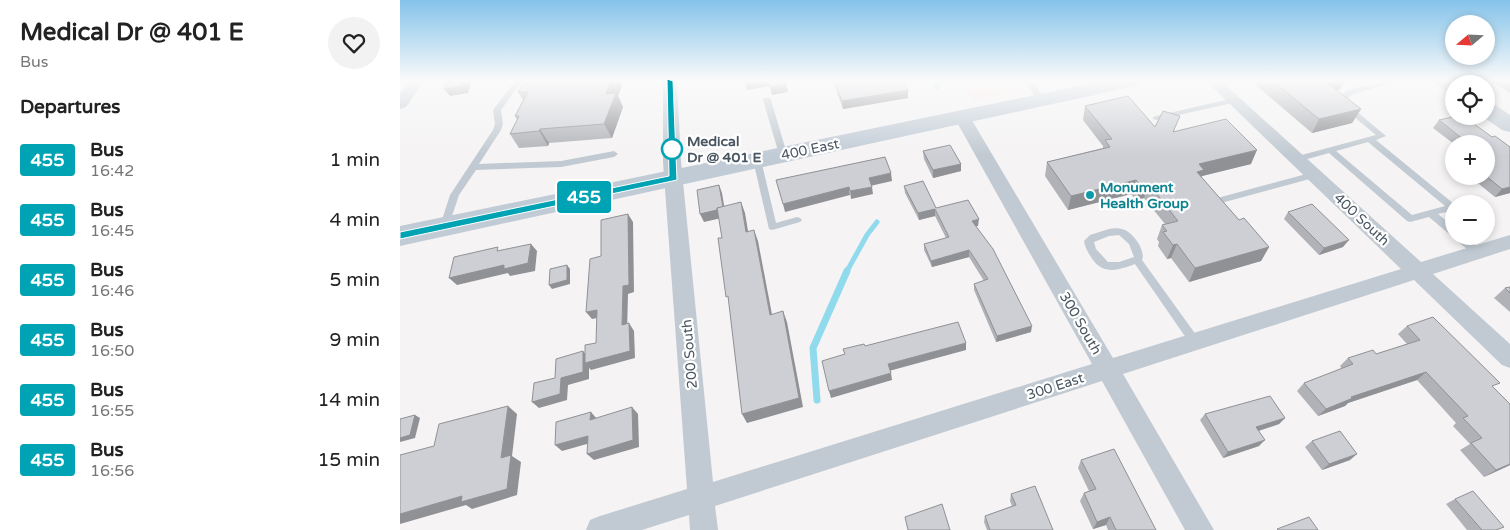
<!DOCTYPE html>
<meta charset="utf-8">
<style>
body{margin:0;font-family:"Varela Round",sans-serif;background:#f2f2f2;color:#222;height:100vh;display:flex;flex-direction:column;font-size:19px;white-space:nowrap}
*{box-sizing:border-box;margin:0}
p{font-size:16px;color:#767676}
.icon{flex:none;width:28px;height:28px;fill:none;stroke:currentColor;stroke-width:2;stroke-linecap:round;stroke-linejoin:round}
.map{position:relative;flex:1;overflow:hidden}
.sheet{display:flex;flex-direction:column;background:#fff;width:400px}
.sheet>*{flex:none}
.badge{padding:0 10px;border-radius:4px;font-size:18px;line-height:32px}
.needle{width:32px;rotate:251deg}
.fabs{position:absolute;left:1045px;top:15px;display:grid;gap:10px}
.fabs a{display:grid;place-items:center;width:50px;height:50px;border-radius:50%;background:#fff;box-shadow:0 2px 8px #0003;font-size:25px}
.map>.badge{position:absolute;translate:-50% -50%;box-shadow:0 0 0 2px #fff}
h2{padding:0 20px;font-size:19px;line-height:45px}
.round{display:grid;place-items:center;flex:none;width:52px;height:52px;border-radius:26px;background:#f2f2f2}
.overview{display:flex;align-items:center;justify-content:space-between;height:85px;padding:0 20px}
h1{font-size:24px;font-weight:700;line-height:38px}
ul{padding:0;list-style:none}
li{display:flex;align-items:center;gap:15px;height:60px;padding:0 20px}
li div{flex:1}
li b{display:block;font-size:19px}
li em{font-style:normal}
li .badge{min-width:55px;font-weight:700;text-align:center}
main{display:flex;flex:1;min-height:0}
.map>svg:first-child{display:block}
.medical{fill:#fce8e6}
.lines{fill:none;stroke-linecap:round;stroke-linejoin:round}
.stream-far1{stroke:#90daee;stroke-width:5}
.stream{stroke:#90daee;stroke-width:7}
.service{fill:#c1cad2;fill-rule:evenodd}
.minor{fill:#c1cad2;fill-rule:evenodd}
.secondary{fill:#c1cbd6;fill-rule:evenodd}
.wall{fill:#b0b2b7}
.shaded-wall{fill:#909195}
.building{fill:#cdcfd5;stroke:#909195}
.line{fill:#00a3b4;stroke:#fff}
.stop-dot{fill:#fff;stroke:#00a3b4;stroke-width:2.5}
.culture-dot{fill:#0f9aa8;stroke:#fff;stroke-width:2}
.labels{text-anchor:middle;stroke-width:4.5;stroke-linejoin:round;paint-order:stroke}
.stop-label{font-size:14px;font-weight:bold;fill:#4a5661;stroke:#fff;text-anchor:start}
.street-label{font-size:14px;fill:#4a5661;stroke:#fff}
.culture-label{font-size:14px;font-weight:bold;fill:#0d838f;stroke:#fff;text-anchor:start}
</style>
<main>
<section class="sheet">
<div class="overview"><div><h1>Medical Dr @ 401 E</h1><p>Bus</p></div><a class="round"><svg class="icon" aria-label="heart" viewBox="0 0 24 24"><path d="M12 20l-8-8c-3-5 5-10 8-4 3-6 11-1 8 4z"/></svg></a></div>
<h2>Departures</h2>
<ul>
<li><span class="badge" style="background:#00a3b4;color:#fff">455</span><div><b>Bus</b><p>16:42</p></div><em>1 min</em></li>
<li><span class="badge" style="background:#00a3b4;color:#fff">455</span><div><b>Bus</b><p>16:45</p></div><em>4 min</em></li>
<li><span class="badge" style="background:#00a3b4;color:#fff">455</span><div><b>Bus</b><p>16:46</p></div><em>5 min</em></li>
<li><span class="badge" style="background:#00a3b4;color:#fff">455</span><div><b>Bus</b><p>16:50</p></div><em>9 min</em></li>
<li><span class="badge" style="background:#00a3b4;color:#fff">455</span><div><b>Bus</b><p>16:55</p></div><em>14 min</em></li>
<li><span class="badge" style="background:#00a3b4;color:#fff">455</span><div><b>Bus</b><p>16:56</p></div><em>15 min</em></li>
</ul>
</section>
<div class="map">
<svg width="1110" height="530" viewBox="0 0 1110 530">
<rect width="100%" height="100%" fill="#f5f3f3"/>
<!-- medical -->
<polygon class="medical" points="560,81 671,81 573,101"/>
<g class="lines">
<!-- stream-far1 -->
<g class="stream-far1">
<polyline points="537,87 538,81"/>
<polyline points="446,273 467,235 477,222"/>
</g>
<!-- stream -->
<polyline class="stream" points="417,400 413,348 447,271"/>
<!-- service -->
<g class="service">
<polygon points="115,81 122,81 101,110 103,124 101,130 79,164 161,161 214,151 218,154 214,157 161,167 76,170 59,195 48,228 42,228 40,226 50,195 93,130 95,124 93,110"/>
<polygon points="625,81 632,81 646,100 645,102 639,102"/>
<path d="M988,81H999L953,94L944,101L986,136L976,140L1054,204V210L1038,214L1054,227V236H1065L1080,249L1082,252L1080,255H1074L1029,217L1010,222L1007,221L929,153L897,162L893,159L894,157L976,135L935,101L947,90ZM968,142L1045,206L1012,215L936,151Z"/>
<polygon points="1063,81 1071,81 1068,84 1060,84"/>
<polygon points="364,98 370,98 371,100 387,154 386,156 383,157 379,154 363,100"/>
<polygon points="834,98 837,98 837,102 756,120 752,118 756,116"/>
<polygon points="357,157 361,160 376,223 397,217 400,218 402,220 400,222 372,230 369,229 353,160"/>
<polygon points="914,172 918,175 917,177 821,203 816,200 821,197"/>
<path d="M709,229C715,228 720,228 725,230C734,234 746,251 742,260L799,339L801,342L799,345L795,347L791,345L735,264C719,270 704,275 693,260C689,254 685,248 684,241L690,235ZM719,235L729,244L734,257L719,262H708L696,249L694,242L709,236Z"/>
</g>
<!-- minor -->
<g class="minor">
<polygon points="10,81 24,81 6,107 0,109 0,93"/>
<polygon points="263,81 277,81 281,162 313,482 692,364 554,117 556,114 568,114 570,117 713,358 1001,269 806,81 821,81 1021,262 1110,235 1110,249 1033,274 1110,344 1110,368 1102,365 1014,280 723,374 814,530 785,530 702,381 315,506 318,530 290,530 289,515 242,530 186,530 190,520 200,516 287,489 263,162"/>
</g>
<!-- secondary -->
<g class="secondary">
<polygon points="703,81 741,81 738,85 731,87 0,246 0,226"/>
<path d="M1034,81H1058L1062,84H1054V93C1046,91 1039,88 1034,81Z"/>
<polygon points="1086,103 1094,104 1110,115 1110,132 1102,130 1082,116 1086,116"/>
</g>
</g>
<!-- wall -->
<g class="wall">
<polygon points="125,81 220,81 222,85 218,96 223,107 212,138 149,143 148,146 119,148 110,134 117,120 115,116 123,100 118,92"/>
<polygon points="851,81 945,81 940,89 937,90 961,109 952,123 912,133"/>
<polygon points="1091,81 1110,81 1110,93"/>
<polygon points="435,82 508,90 508,98 443,109 436,90"/>
<polygon points="685,106 755,127 775,131 851,164 802,176 801,178 839,220 869,247 861,261 789,282 771,258 767,259 758,246 759,242 757,239 762,225 765,224 744,198 736,200 731,194 668,210 645,176 647,162 703,148 703,146 683,120"/>
<polygon points="1039,120 1092,137 1110,147 1110,193 1095,197 1069,176 1086,176 1086,144 1054,144 1033,128"/>
<polygon points="523,151 561,171 533,178 524,159"/>
<polygon points="1054,156 1054,164 1050,161"/>
<polygon points="504,186 536,208 578,226 576,226 631,332 596,342 574,290 574,284 584,281 569,257 532,267 524,250 524,244 546,238 535,216 519,220 505,193"/>
<polygon points="888,212 943,247 919,255 884,219"/>
<polygon points="1110,287 1110,312 1094,298 1105,288"/>
<polygon points="1007,326 1093,387 1110,404 1110,465 1084,477 1060,450 1070,444 1053,426 1056,423 1017,380 948,403 945,406 918,416 897,391 904,383 942,369 940,366 948,358 976,354 1007,344 998,334"/>
<polygon points="805,414 885,418 879,424 859,431 859,446 823,458 800,420"/>
<polygon points="912,441 950,460 922,470 905,447"/>
<polygon points="681,460 756,530 708,530 706,525 693,529 680,501 684,493 689,491 678,468"/>
<polygon points="611,494 653,530 587,530 584,522 585,516 612,506 610,501"/>
<polygon points="1055,499 1104,527 1097,530 1067,530 1046,504"/>
</g>
<!-- shaded-wall -->
<g class="shaded-wall">
<polygon points="64,81 72,81 68,93 50,96 44,89"/>
<polygon points="211,81 220,81 222,85 218,96 223,107 212,138 204,124 206,94"/>
<polygon points="354,81 368,81 370,86 347,90 345,82"/>
<polygon points="925,81 945,81 940,89 918,95"/>
<polygon points="386,84 388,92 372,95 370,87"/>
<polygon points="508,90 508,98 443,109 442,101"/>
<polygon points="961,109 952,123 912,133 919,119"/>
<polygon points="140,129 149,143 148,146 139,131"/>
<polygon points="857,150 851,164 802,176 799,184 794,178 799,164"/>
<polygon points="561,164 561,171 533,178 533,170"/>
<polygon points="491,173 492,181 470,186 469,178"/>
<polygon points="736,180 731,194 668,210 671,196"/>
<polygon points="749,184 744,198 736,200 741,186"/>
<polygon points="319,185 322,193 326,217 304,222 300,214"/>
<polygon points="449,187 450,195 385,212 383,204"/>
<polygon points="472,187 473,194 451,199 450,191"/>
<polygon points="1110,187 1110,193 1095,197 1102,189"/>
<polygon points="341,202 345,213 350,243 346,232"/>
<polygon points="535,209 535,216 519,220 518,213"/>
<polygon points="228,214 233,222 234,292 228,294 227,332 222,325 223,286"/>
<polygon points="579,219 578,226 572,227 572,221"/>
<polygon points="354,230 358,241 374,325 370,315"/>
<polygon points="949,240 943,247 919,255 924,248"/>
<polygon points="131,244 137,251 135,271 110,276 108,273 57,285 49,278"/>
<polygon points="777,244 771,258 767,259 773,245"/>
<polygon points="869,247 861,261 789,282 795,268"/>
<polygon points="569,250 569,257 532,267 531,261"/>
<polygon points="167,265 170,269 170,284 152,289 149,285"/>
<polygon points="197,310 203,317 192,319 186,312"/>
<polygon points="383,311 387,322 403,407 347,423 342,414"/>
<polygon points="229,323 234,331 235,358 191,370 189,368 189,379 168,385 167,400 139,408 132,402 183,351 189,358"/>
<polygon points="632,326 631,332 596,342 597,336"/>
<polygon points="566,343 566,350 489,371 488,364"/>
<polygon points="1026,372 1017,380 948,403 945,406 918,416 926,409 951,397"/>
<polygon points="491,373 492,380 431,398 429,391"/>
<polygon points="108,406 117,414 112,456 121,462 117,495 72,509 66,505 0,524 0,514 62,496 101,458"/>
<polygon points="232,407 238,414 239,447 194,460 187,454"/>
<polygon points="191,412 197,419 190,420"/>
<polygon points="15,415 20,418 15,438 0,442 0,438"/>
<polygon points="885,418 879,424 851,433 856,427"/>
<polygon points="188,436 194,442 162,451 155,445"/>
<polygon points="865,440 859,446 823,458 828,452"/>
<polygon points="957,454 950,460 922,470 929,464"/>
<polygon points="1110,464 1110,465 1106,467 1084,477 1096,470"/>
<polygon points="710,517 706,525 693,529 697,522"/>
</g>
<!-- building -->
<g class="building">
<polygon points="47,81 64,81 62,86 44,89"/>
<polygon points="125,81 211,81 206,94 216,93 204,124 140,129 139,131 110,134 119,116 115,116 128,92 118,92"/>
<polygon points="344,81 354,81 345,82"/>
<polygon points="368,81 385,81 386,84 370,87"/>
<polygon points="444,81 503,81 508,90 442,101 435,82"/>
<polygon points="873,81 926,81 925,81 961,109 919,119"/>
<polygon points="728,96 755,127 763,111 780,116 773,132 826,119 857,150 799,164 804,170 797,172 839,220 844,218 869,247 795,268 777,244 773,245 763,232 767,231 762,225 778,221 749,184 741,186 736,180 671,196 647,162 710,147 705,140 712,139 685,106"/>
<polygon points="1057,116 1063,116 1092,137 1095,136 1110,147 1110,187 1102,189 1086,176 1086,144 1069,144 1039,120"/>
<polygon points="550,145 561,164 533,170 523,151"/>
<polygon points="485,157 491,173 469,178 472,187 450,191 449,187 383,204 376,180"/>
<polygon points="523,181 536,208 568,200 579,219 572,221 593,249 632,326 597,336 574,284 588,279 569,250 531,261 524,244 549,237 535,209 518,213 504,186"/>
<polygon points="319,185 323,207 317,208 317,210 300,214 297,190"/>
<polygon points="341,202 346,232 354,230 370,315 383,311 399,398 342,414 328,296 326,297 318,238 322,238 317,208"/>
<polygon points="912,204 949,240 924,248 888,212"/>
<polygon points="228,214 229,285 223,286 222,325 229,323 230,351 185,363 185,345 196,343 197,310 186,312 190,259 201,256 201,220"/>
<polygon points="131,244 128,263 104,269 104,265 49,278 54,257 98,247 97,251"/>
<polygon points="167,265 167,280 149,285 150,269"/>
<polygon points="1110,287 1110,293 1105,288"/>
<polygon points="1033,317 1100,383 1092,386 1110,404 1110,464 1096,470 1071,443 1082,438 1063,418 1068,416 1026,372 951,397 953,398 926,409 904,383 953,364 948,358 973,350 976,354 1020,340 1007,326"/>
<polygon points="558,322 566,343 488,364 491,373 429,391 422,361 445,354 443,349 464,344 465,346"/>
<polygon points="183,351 183,372 161,378 160,394 132,402 134,383 155,378 156,359"/>
<polygon points="870,396 885,418 856,427 865,440 828,452 805,414"/>
<polygon points="108,406 101,458 111,455 107,489 61,502 62,496 0,514 0,455 34,446 39,424"/>
<polygon points="232,407 233,440 187,454 188,436 155,445 156,422 191,412 190,420"/>
<polygon points="15,415 10,435 0,438 0,419"/>
<polygon points="940,431 957,454 929,464 912,441"/>
<polygon points="714,449 756,530 716,530 710,517 697,522 684,493 696,489 681,460"/>
<polygon points="635,486 653,530 590,530 585,516 616,505 611,494"/>
<polygon points="1073,491 1104,527 1096,530 1082,530 1055,499"/>
<polygon points="542,504 550,530 508,530 505,517"/>
<polygon points="909,517 918,530 878,530 877,529"/>
</g>
<!-- sky -->
<linearGradient id="sky" x2="0" y2="1"><stop stop-color="#85c3ea"/><stop offset="0.52" stop-color="#fafafa"/><stop offset="1" stop-color="#fafafa" stop-opacity="0"/></linearGradient>
<rect width="1110" height="155" fill="url(#sky)"/>
<!-- line -->
<polygon class="line" points="267,79 273,81 277,180 0,239 0,232 269,176"/>
<!-- markers -->
<circle class="stop-dot" cx="272" cy="149" r="10"/>
<circle class="culture-dot" cx="690" cy="195" r="5"/>
<g class="labels">
<!-- stop labels -->
<g class="stop-label">
<text x="287" y="146">Medical<tspan x="287" dy="16">Dr @ 401 E</tspan></text>
</g>
<!-- street labels -->
<g class="street-label">
<text transform="translate(410 149) rotate(-12)" y="5">400 East</text>
<text transform="translate(962 219) rotate(43)" y="5">400 South</text>
<text transform="translate(681 323) rotate(60)" y="5">300 South</text>
<text transform="translate(289 354) rotate(-95)" y="5">200 South</text>
<text transform="translate(655 386) rotate(-18)" y="5">300 East</text>
</g>
<!-- culture labels -->
<g class="culture-label">
<text x="700" y="192">Monument<tspan x="700" dy="16">Health Group</tspan></text>
</g>
</g>
</svg>
<div class="fabs">
<a><svg class="needle" viewBox="-14 -14 28 28"><path d="M0-13l5 13h-10z" fill="#e53935"/><path d="M0 13l5-13h-10z" fill="#767676"/></svg></a>
<a><svg class="icon" aria-label="locate" viewBox="0 0 24 24"><circle cx="12" cy="12" r="6"/><path d="M12 2v4M12 18v4M2 12h4M18 12h4"/></svg></a>
<a>+</a>
<a>−</a>
</div>
<b class="badge" style="left:184px;top:197px;background:#00a3b4;color:#fff">455</b>
</div>
</main>
